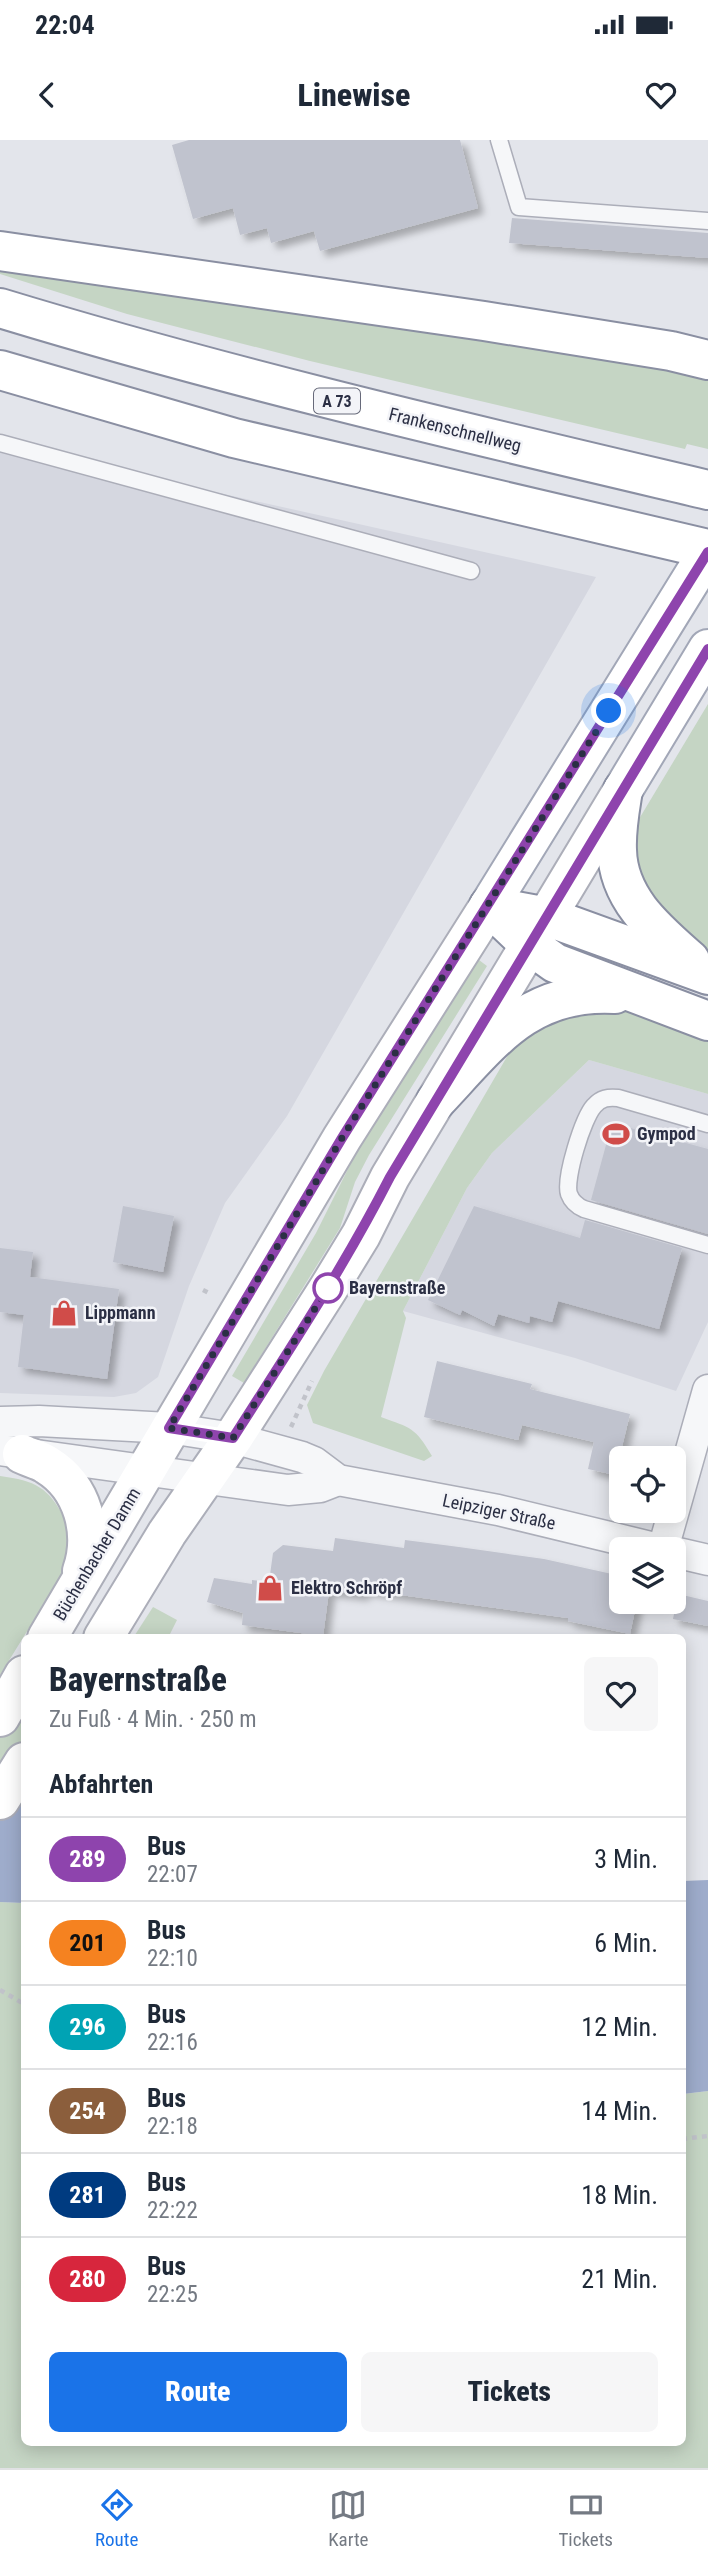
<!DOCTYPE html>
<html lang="de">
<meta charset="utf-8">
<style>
body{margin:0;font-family:"Roboto Condensed",sans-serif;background:#f6f6f7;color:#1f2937;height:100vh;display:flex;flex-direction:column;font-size:26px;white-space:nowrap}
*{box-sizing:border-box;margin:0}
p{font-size:23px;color:#747a83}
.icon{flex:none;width:38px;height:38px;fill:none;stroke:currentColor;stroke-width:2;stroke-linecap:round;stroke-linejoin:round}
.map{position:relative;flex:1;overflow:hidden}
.details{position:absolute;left:21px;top:1494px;width:665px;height:812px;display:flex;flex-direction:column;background:#fff;border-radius:10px;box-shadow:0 4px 18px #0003}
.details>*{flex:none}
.badge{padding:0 14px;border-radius:23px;font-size:24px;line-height:46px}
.tools{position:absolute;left:609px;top:1306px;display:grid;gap:14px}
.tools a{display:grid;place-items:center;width:77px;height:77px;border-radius:10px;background:#fff;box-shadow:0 4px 18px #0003;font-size:35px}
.you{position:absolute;width:35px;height:35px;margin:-18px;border:5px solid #fff;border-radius:50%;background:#1a73e8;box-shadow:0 0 0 10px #1a73e833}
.map>.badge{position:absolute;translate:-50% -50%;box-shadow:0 0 0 4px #fff}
h2{padding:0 28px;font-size:26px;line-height:63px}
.round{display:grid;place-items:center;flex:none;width:74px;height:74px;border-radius:10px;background:#f6f6f7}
.headline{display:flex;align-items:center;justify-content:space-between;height:119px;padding:0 28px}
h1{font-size:33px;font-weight:800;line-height:52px}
.cta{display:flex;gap:14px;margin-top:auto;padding:14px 28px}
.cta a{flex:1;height:80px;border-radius:10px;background:#1a73e8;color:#fff;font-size:28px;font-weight:800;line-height:80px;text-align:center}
.cta a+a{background:#f6f6f7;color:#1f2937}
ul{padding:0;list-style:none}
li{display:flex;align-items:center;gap:21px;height:84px;padding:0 28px;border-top:2px solid #e0e1e3}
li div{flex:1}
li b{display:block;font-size:26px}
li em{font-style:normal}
li .badge{min-width:77px;font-weight:700;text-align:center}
.status{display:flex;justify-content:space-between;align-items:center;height:49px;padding:0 35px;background:#fff;direction:ltr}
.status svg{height:19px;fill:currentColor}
header{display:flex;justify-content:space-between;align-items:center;height:91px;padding:0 28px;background:#fff;font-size:32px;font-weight:800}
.tab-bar{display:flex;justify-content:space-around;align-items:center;height:98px;border-top:2px solid #e0e1e3;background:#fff;font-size:19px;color:#747a83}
.tab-bar a{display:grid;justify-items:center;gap:4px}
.tab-bar .on{color:#1a73e8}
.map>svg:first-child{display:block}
.built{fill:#d5d7e0}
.green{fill:#c5d5c4}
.water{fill:#9eaccb}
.building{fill:#c0c3ce;filter:url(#shadow)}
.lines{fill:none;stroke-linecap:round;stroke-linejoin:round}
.service-casing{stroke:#acaeb9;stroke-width:19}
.minor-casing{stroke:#acaeb9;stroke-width:33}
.secondary-casing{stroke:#acaeb9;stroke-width:42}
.primary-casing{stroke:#a2a7b7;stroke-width:42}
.motorway-casing{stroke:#8a8fa2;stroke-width:42}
.path{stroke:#c1c3ca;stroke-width:4.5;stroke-dasharray:5 5;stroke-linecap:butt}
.service{stroke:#f6f7f9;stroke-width:16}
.minor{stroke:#f6f7f9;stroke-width:30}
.secondary{stroke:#fff;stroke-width:38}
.primary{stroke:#fff;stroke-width:38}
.motorway{stroke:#fff;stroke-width:38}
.line-casing{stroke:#fff;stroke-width:16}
.line{stroke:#8e44ad;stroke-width:10}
.walk{stroke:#2b2f44;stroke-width:7;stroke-dasharray:0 12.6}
.stop-dot{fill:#fff;stroke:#8e44ad;stroke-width:3.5}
.labels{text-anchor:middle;stroke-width:5;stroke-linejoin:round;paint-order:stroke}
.shield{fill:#f3f4f8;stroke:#676a7a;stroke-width:2}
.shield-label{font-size:16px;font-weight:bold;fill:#2b2f44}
.street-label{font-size:18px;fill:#2b2f44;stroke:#f3f4f8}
.poi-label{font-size:18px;font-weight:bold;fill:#2b2f44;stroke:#f3f4f8;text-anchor:start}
.stop-label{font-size:18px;font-weight:bold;fill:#2b2f44;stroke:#f3f4f8;text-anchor:start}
</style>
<div class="status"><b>22:04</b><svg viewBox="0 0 49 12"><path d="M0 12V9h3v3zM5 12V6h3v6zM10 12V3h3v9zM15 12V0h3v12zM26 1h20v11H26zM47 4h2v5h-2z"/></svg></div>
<header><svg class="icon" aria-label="back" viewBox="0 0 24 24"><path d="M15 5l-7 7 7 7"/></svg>Linewise<svg class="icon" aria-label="heart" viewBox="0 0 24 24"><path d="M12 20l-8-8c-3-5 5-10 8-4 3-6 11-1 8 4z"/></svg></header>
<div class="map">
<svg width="708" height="2328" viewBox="0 0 708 2328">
<defs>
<filter id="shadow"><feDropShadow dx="6" dy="6" stdDeviation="3.5" flood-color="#0004"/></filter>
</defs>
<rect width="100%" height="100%" fill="#e3e5eb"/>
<!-- built -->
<g class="built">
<polygon points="0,304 596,437 287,976 225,1063 189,1146 158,1237 136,1253 114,1257 0,1253"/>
<polygon points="589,920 708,954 708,1182 676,1251 575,1218 403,1171 467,1048 492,1013"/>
</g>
<!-- green -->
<g class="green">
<polygon points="0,125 708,236 708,309 687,304 685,309 310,221 127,174 0,134"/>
<polygon points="708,564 708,810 701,807 639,748 633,689"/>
<polygon points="479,820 487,826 369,1015 355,1042 340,1088 244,1243 232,1236 316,1093 363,999 460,843"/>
<path d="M624,869L708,897V954L589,920L492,1013L467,1048L403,1171L406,1178L381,1277C411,1288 415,1287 432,1316L424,1321L313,1283L307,1265L324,1231L512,908L522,897L558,876Z"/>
<path d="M0,1336C36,1341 48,1347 65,1379L71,1377L69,1420L60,1438L0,1535Z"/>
<polygon points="153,1467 177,1480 168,1498 133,1498"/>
<polygon points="0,1537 24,1552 24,1632 0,1626"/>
<polygon points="0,1762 24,1763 24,2303 682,2303 683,1954 708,1951 708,2328 0,2328"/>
</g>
<!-- water -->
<g class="water">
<polygon points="0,1626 24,1632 24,1763 0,1762"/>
<polygon points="708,1740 708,1951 683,1954 683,1741"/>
</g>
<!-- building -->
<g class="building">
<polygon points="189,0 460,0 478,68 320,111 314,91 271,103 267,88 240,95 233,68 193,79 172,5"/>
<polygon points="512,78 708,93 708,118 509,103"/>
<polygon points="612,983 708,1009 708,1094 591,1060"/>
<polygon points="123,1066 174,1076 163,1132 113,1122"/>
<polygon points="474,1066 580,1098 585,1080 682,1108 659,1189 558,1161 552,1182 530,1176 529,1183 498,1174 494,1186 462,1170 460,1175 428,1160"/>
<polygon points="0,1108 33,1112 30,1137 119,1149 107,1239 18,1227 24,1175 0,1172"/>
<polygon points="437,1221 532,1244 530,1249 630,1274 615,1335 588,1329 594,1302 522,1285 518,1300 424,1277"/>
<polygon points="335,1398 404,1408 405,1400 459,1407 544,1419 621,1436 621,1461 637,1461 630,1494 568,1481 568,1478 364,1450 363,1455 329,1451 323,1496 242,1485 243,1473 207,1462 214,1438 252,1444 252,1440 269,1442 273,1413 283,1405 333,1411"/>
<polygon points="678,1454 708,1461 708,1486 673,1479"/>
</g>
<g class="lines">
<!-- service casing -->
<g class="service-casing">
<g id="service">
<polyline points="499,0 519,67 708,81"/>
<polyline points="0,303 471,431"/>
<path d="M708,984L618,958C608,957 601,958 594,966C583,978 564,1039 569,1054C572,1062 577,1066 584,1069L708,1105"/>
</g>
</g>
<!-- minor casing -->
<g class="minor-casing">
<g id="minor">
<polyline points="0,1282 39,1281 169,1288 233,1298 302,1317 314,1322 338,1340 498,1370 659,1409"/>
<polyline points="0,1310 288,1350 320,1347 338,1340"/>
<polyline points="663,1409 708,1250"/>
<polyline points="674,1412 708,1420"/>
</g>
</g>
<!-- secondary casing -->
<g class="secondary-casing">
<g id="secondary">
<path d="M22,1314C30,1318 40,1320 47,1325C83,1347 95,1393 82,1431"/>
<polyline points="47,1498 342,998 489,766"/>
<polyline points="103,1498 167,1393 233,1298 328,1149 361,1095 390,1037 623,650"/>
<polyline points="0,1577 24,1535"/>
<polyline points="0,1660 24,1622"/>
</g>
</g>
<!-- primary casing -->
<g class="primary-casing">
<g id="primary">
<polyline points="623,650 708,509"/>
<polyline points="489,766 708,412"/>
</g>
</g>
<!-- motorway casing -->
<g class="motorway-casing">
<g id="motorway">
<polyline points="0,111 484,181 671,211 708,220"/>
<path d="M0,168C233,239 471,294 708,350"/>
<polyline points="0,230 234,298 708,409"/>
<path d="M623,650C620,669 616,689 617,710C618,759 656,790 690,820"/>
<polyline points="489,766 531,806 555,823 708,881"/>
<polyline points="489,766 548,777 708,835"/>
<path d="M436,961C491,903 527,849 615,854"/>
</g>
</g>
<!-- path -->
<g class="path">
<polyline points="203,1150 211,1154"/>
<polyline points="291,1287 312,1241"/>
<polyline points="0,1850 24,1864"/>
<polyline points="682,1999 708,1996"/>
</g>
<!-- service -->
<use href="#service" class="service"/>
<!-- minor -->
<use href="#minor" class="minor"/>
<!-- secondary -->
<use href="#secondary" class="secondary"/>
<!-- primary -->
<use href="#primary" class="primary"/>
<!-- motorway -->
<use href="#motorway" class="motorway"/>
</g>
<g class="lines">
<!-- line casing -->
<g class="line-casing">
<path id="line" d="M708,412L342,998L169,1288L233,1298C288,1212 344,1127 390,1037L708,509"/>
</g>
<!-- line -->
<use href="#line" class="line"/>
<!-- walk -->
<polyline class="walk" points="328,1148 233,1298 169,1288 342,998 609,571"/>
</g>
<!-- icons -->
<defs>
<g id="stadium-bare" transform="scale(2.1)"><path d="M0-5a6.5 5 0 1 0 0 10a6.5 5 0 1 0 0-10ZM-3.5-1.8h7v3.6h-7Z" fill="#d04c49" stroke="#f3f4f8" stroke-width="2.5" paint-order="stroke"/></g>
<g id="shop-bare" transform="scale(2.1)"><path d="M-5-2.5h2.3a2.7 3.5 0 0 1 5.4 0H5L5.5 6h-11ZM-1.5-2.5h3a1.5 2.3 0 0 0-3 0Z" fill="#d04c49" stroke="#f3f4f8" stroke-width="2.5" paint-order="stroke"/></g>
</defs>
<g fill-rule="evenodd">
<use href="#stadium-bare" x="616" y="994"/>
<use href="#shop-bare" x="64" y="1173"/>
<use href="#shop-bare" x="270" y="1448"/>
</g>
<!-- markers -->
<circle class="stop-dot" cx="328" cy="1148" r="14"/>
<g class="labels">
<!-- shield labels -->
<rect class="shield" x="314" y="248.5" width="46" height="25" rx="5"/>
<g class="shield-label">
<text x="337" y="267">A 73</text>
</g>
<!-- street labels -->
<g class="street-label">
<text transform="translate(455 290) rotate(14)" y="6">Frankenschnellweg</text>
<text transform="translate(499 1372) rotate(12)" y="6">Leipziger Straße</text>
<text transform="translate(97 1414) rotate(-59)" y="6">Büchenbacher Damm</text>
</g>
<!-- poi labels -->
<g class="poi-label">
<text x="637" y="1000">Gympod</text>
<text x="85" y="1179">Lippmann</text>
<text x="291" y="1454">Elektro Schröpf</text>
</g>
<!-- stop labels -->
<g class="stop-label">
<text x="349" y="1154">Bayernstraße</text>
</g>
</g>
</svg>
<div class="tools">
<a><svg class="icon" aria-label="locate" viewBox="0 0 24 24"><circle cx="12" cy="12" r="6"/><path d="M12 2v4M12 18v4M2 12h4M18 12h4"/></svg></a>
<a><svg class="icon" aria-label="layers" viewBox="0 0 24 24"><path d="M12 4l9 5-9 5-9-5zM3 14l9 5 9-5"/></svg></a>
</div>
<div class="you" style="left:609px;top:571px"></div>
<section class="details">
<div class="headline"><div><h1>Bayernstraße</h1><p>Zu Fuß · 4 Min. · 250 m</p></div><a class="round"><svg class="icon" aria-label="heart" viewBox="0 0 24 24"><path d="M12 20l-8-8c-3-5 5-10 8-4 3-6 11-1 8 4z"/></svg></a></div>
<h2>Abfahrten</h2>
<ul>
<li><span class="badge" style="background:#8e44ad;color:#fff">289</span><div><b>Bus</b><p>22:07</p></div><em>3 Min.</em></li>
<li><span class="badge" style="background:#f58220;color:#111">201</span><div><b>Bus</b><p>22:10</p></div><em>6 Min.</em></li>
<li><span class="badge" style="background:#00a3b4;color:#fff">296</span><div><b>Bus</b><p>22:16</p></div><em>12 Min.</em></li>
<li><span class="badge" style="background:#8b5e3c;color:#fff">254</span><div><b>Bus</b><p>22:18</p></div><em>14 Min.</em></li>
<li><span class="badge" style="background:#003b80;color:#fff">281</span><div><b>Bus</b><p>22:22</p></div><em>18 Min.</em></li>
<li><span class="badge" style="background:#d7263d;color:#fff">280</span><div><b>Bus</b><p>22:25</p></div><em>21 Min.</em></li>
</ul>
<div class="cta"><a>Route</a><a>Tickets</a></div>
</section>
</div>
<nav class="tab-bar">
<a class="on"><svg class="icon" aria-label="directions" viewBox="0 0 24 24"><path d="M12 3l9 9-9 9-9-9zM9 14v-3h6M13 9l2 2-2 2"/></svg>Route</a>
<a><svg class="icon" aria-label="map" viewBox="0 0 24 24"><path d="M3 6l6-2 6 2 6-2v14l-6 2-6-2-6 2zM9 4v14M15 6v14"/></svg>Karte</a>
<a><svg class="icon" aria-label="tickets" viewBox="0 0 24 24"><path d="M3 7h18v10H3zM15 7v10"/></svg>Tickets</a>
</nav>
